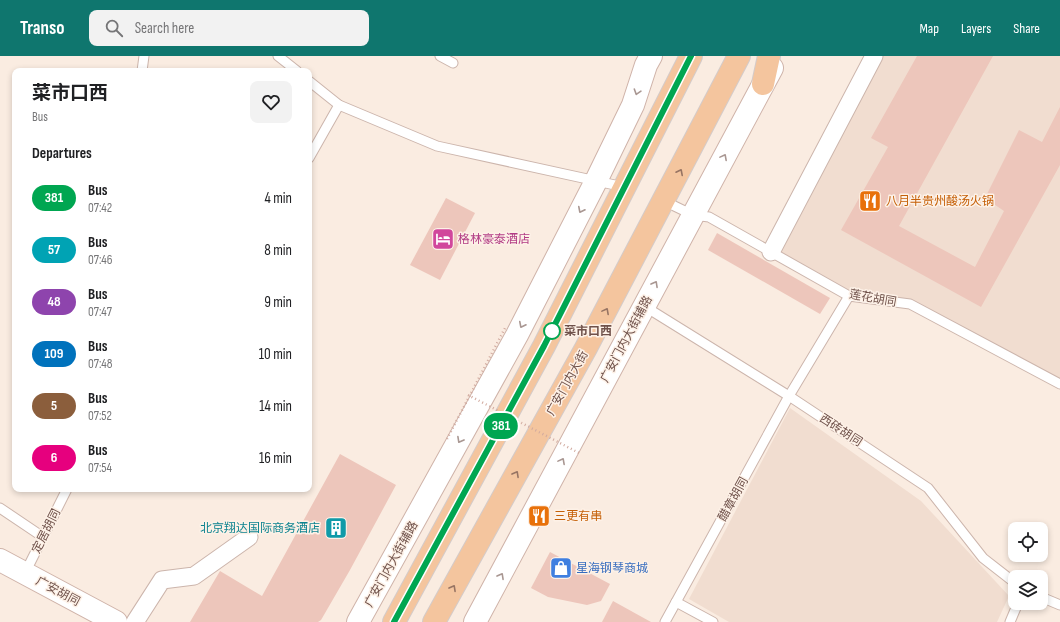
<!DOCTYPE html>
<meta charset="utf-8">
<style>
body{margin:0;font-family:"Sofia Sans Condensed","Noto Sans SC",sans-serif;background:#f2f2f2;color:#202124;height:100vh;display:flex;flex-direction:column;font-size:15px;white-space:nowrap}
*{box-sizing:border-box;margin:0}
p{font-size:13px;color:#757577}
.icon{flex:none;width:22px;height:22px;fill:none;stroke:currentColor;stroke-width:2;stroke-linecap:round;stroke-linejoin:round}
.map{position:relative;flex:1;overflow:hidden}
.drawer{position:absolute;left:12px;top:12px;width:300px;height:424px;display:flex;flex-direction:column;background:#fff;border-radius:8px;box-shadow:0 2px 6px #0003}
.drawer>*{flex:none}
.badge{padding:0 8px;border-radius:13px;font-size:14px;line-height:26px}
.tools{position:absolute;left:1008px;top:466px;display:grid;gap:8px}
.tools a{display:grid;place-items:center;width:40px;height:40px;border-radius:8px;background:#fff;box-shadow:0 2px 6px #0003;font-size:20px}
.map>.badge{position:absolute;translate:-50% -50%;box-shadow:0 0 0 2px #fff}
h2{padding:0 20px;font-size:15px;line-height:36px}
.round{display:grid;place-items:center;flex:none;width:42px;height:42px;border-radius:8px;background:#f2f2f2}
.head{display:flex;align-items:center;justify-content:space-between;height:68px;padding:0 20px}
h1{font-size:19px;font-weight:700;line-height:30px}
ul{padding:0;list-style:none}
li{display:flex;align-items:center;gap:12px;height:52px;padding:0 20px}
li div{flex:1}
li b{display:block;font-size:15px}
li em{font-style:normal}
li .badge{min-width:44px;font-weight:700;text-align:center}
header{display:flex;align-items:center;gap:24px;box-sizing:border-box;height:56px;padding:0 20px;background:#0f766e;color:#fff}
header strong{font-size:19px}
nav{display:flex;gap:22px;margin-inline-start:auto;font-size:14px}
.search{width:280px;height:36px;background:#f2f2f2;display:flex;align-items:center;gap:10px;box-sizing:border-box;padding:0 14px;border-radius:8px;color:#757577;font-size:15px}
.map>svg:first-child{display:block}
.residential{fill:#f1ddd0}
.building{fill:#edc6bb}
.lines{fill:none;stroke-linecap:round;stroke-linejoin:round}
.lane-casing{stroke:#ccb5ac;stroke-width:11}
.street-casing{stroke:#ccb5ac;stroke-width:19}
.secondary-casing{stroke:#cfb3a9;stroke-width:24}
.primary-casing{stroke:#d4cbc9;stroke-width:24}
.lane{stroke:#fff;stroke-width:9}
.street{stroke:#fff;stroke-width:17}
.secondary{stroke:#fff;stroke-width:22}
.primary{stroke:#f4c59e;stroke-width:22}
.path-bridge{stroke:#d1aa9f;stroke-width:2.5;stroke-dasharray:1 3;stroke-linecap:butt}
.oneway{stroke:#a99792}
.oneway2{stroke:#977463}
.line-casing{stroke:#fff;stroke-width:9}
.line{stroke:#00a651;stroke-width:6}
.stop-dot{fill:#fff;stroke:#00a651;stroke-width:2}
.labels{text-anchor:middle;stroke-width:3;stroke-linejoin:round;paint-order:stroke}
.food-label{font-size:12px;fill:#c56008;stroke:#fdf1e7;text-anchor:start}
.hotel-label{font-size:12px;fill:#b23c85;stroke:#fdf1e7;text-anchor:start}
.street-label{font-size:12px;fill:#6f514a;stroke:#fdf1e7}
.stop-label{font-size:12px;font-weight:bold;fill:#6f514a;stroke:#fdf1e7;text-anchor:start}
.culture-label{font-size:12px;fill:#0d838f;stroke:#fdf1e7;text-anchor:end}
.shop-label{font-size:12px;fill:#366cbe;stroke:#fdf1e7;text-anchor:start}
</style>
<header>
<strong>Transo</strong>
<div class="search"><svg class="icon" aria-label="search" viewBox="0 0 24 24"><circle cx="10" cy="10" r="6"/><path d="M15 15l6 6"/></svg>Search here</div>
<nav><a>Map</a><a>Layers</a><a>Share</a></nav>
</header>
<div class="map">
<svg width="1060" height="566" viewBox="0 0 1060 566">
<rect width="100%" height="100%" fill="#faece1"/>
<!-- residential -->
<g class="residential">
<polygon points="874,0 1060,0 1060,328 910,248 849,240 771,196"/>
<polygon points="790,352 921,445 1009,540 997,566 729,566 689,543"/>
</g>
<!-- building -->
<g class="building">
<polygon points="917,0 993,0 899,170 975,211 1004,155 985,142 1019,74 1042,86 1060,51 1060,109 981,251 841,174 888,91 871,82"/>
<polygon points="446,142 475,157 440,224 410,209"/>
<polygon points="717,177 830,242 820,258 708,194"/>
<polygon points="340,398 396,429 350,514 321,564 318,566 190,566 220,515 262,540"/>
<polygon points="550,496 610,528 601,545 587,549 548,541 531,532"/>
<polygon points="613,545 651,566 602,566"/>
</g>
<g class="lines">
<!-- lane casing -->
<g class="lane-casing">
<g id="lane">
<polyline points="278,0 297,15"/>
<polyline points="440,0 453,7"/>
<polyline points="142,15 144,0"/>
<polyline points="309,25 339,49 437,90 624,131"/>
<polyline points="309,102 339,49"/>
<polyline points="664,145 693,159 709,161 849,240 910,248 1060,328"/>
<polyline points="644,250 789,340 928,432 983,502 1015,527"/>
<polyline points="0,452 43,481"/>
<polyline points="25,517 67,433"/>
<polyline points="1041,541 1060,549"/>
<polyline points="665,566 676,546"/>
<polyline points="713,566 676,546 789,340 849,240"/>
<polyline points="1010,566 1018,547"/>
</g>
</g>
<!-- street casing -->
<g class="street-casing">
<g id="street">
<polyline points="771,196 874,0"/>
<polyline points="135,566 162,524 194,520 249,481"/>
</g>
</g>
<!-- secondary casing -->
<g class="secondary-casing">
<g id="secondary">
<polyline points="0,504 116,566"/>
<polyline points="358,566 517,279 596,125 633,49 646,9 651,0"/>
<polyline points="475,566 772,12"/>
</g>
</g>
<!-- primary casing -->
<g class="primary-casing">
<g id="primary">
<polyline points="763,28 769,0"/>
<polyline points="394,566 544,290 691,0"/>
<polyline points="434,566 586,292 739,0"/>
</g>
</g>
<!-- lane -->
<use href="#lane" class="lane"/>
<!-- street -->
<use href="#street" class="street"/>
<!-- secondary -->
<use href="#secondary" class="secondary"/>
<!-- primary -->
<use href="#primary" class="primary"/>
<!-- path-bridge -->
<g class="path-bridge">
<polyline points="468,339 581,398"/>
<polyline points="447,383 505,272"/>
</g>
</g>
<!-- one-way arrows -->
<defs><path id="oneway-chevron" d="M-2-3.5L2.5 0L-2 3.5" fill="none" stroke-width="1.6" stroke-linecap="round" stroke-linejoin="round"/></defs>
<g class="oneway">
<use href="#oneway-chevron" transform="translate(637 36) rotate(108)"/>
<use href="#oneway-chevron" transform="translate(724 101) rotate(-62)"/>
<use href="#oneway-chevron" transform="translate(581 154) rotate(117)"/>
<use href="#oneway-chevron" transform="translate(655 228) rotate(-61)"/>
<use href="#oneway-chevron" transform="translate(522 269) rotate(117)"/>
<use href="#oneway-chevron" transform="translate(460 384) rotate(119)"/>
<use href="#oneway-chevron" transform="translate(562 405) rotate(-62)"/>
<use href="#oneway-chevron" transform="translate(501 520) rotate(-61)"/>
</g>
<g class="oneway2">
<use href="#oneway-chevron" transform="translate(680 116) rotate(-63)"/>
<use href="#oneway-chevron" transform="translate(606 255) rotate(-62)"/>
<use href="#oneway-chevron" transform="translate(516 418) rotate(-61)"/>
<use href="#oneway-chevron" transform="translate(453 532) rotate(-61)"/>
</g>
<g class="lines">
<!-- line casing -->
<g class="line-casing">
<polyline id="line" points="394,566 544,290 691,0"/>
</g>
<!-- line -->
<use href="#line" class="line"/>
</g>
<!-- icons -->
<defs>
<g id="restaurant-square" transform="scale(1.15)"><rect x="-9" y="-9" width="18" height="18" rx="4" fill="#e8710a" stroke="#fdf1e7"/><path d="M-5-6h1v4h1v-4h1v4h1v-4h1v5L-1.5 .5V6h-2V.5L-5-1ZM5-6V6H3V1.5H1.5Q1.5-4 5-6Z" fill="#fff"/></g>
<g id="hotel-square" transform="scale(1.15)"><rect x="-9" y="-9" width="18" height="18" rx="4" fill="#d1479c" stroke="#fdf1e7"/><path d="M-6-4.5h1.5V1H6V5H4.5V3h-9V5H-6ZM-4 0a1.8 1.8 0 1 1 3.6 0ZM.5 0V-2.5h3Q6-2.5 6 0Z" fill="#fff"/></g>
<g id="building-square" transform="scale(1.15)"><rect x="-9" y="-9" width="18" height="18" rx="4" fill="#0f9aa8" stroke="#fdf1e7"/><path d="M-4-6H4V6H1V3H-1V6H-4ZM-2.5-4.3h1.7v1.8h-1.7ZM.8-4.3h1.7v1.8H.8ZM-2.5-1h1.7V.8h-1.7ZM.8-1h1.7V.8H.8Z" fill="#fff"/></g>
<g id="shop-square" transform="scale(1.15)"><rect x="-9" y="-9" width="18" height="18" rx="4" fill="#3f7fe0" stroke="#fdf1e7"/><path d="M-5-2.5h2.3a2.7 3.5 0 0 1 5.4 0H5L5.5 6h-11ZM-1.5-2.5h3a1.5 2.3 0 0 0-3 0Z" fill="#fff"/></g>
</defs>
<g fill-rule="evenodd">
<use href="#restaurant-square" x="870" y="145"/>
<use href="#hotel-square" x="443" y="183"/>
<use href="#restaurant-square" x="539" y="460"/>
<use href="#building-square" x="336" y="472"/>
<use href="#shop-square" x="561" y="512"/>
</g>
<!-- markers -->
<circle class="stop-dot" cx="552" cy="275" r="8"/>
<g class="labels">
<!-- food labels -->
<g class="food-label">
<text x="886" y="149">八月半贵州酸汤火锅</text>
<text x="554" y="464">三更有串</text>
</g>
<!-- hotel labels -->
<g class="hotel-label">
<text x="458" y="187">格林豪泰酒店</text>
</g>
<!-- street labels -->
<g class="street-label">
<text transform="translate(873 242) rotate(10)" y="4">莲花胡同</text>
<text transform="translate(626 283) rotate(-62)" y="4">广安门内大街辅路</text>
<text transform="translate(567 327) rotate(-61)" y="4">广安门内大街</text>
<text transform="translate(841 374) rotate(33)" y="4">西砖胡同</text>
<text transform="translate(733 443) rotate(-61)" y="4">醋章胡同</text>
<text transform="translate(46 475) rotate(-63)" y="4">定居胡同</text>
<text transform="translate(391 508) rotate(-61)" y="4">广安门内大街辅路</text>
<text transform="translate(58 535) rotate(28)" y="4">广安胡同</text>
</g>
<!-- stop labels -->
<g class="stop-label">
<text x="564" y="279">菜市口西</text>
</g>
<!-- culture labels -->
<g class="culture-label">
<text x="320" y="476">北京翔达国际商务酒店</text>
</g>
<!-- shop labels -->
<g class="shop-label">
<text x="576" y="516">星海钢琴商城</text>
</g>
</g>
</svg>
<div class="tools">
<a><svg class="icon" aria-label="locate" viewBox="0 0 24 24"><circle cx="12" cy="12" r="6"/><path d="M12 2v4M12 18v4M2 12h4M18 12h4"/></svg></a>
<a><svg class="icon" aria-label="layers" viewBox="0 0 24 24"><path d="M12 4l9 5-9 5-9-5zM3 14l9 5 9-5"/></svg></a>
</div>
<b class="badge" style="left:501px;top:370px;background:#00a651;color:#fff">381</b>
<section class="drawer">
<div class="head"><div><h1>菜市口西</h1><p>Bus</p></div><a class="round"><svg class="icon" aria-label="heart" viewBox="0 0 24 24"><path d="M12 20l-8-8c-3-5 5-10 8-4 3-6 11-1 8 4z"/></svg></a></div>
<h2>Departures</h2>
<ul>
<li><span class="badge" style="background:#00a651;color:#fff">381</span><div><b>Bus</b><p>07:42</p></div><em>4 min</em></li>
<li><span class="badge" style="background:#00a3b4;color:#fff">57</span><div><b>Bus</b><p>07:46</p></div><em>8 min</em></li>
<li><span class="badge" style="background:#8e44ad;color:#fff">48</span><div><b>Bus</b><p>07:47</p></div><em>9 min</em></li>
<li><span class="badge" style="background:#0072bc;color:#fff">109</span><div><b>Bus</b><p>07:48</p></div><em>10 min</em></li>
<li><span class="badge" style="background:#8b5e3c;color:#fff">5</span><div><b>Bus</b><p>07:52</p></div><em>14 min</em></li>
<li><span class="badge" style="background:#e6007e;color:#fff">6</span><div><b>Bus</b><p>07:54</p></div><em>16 min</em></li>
</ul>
</section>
</div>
